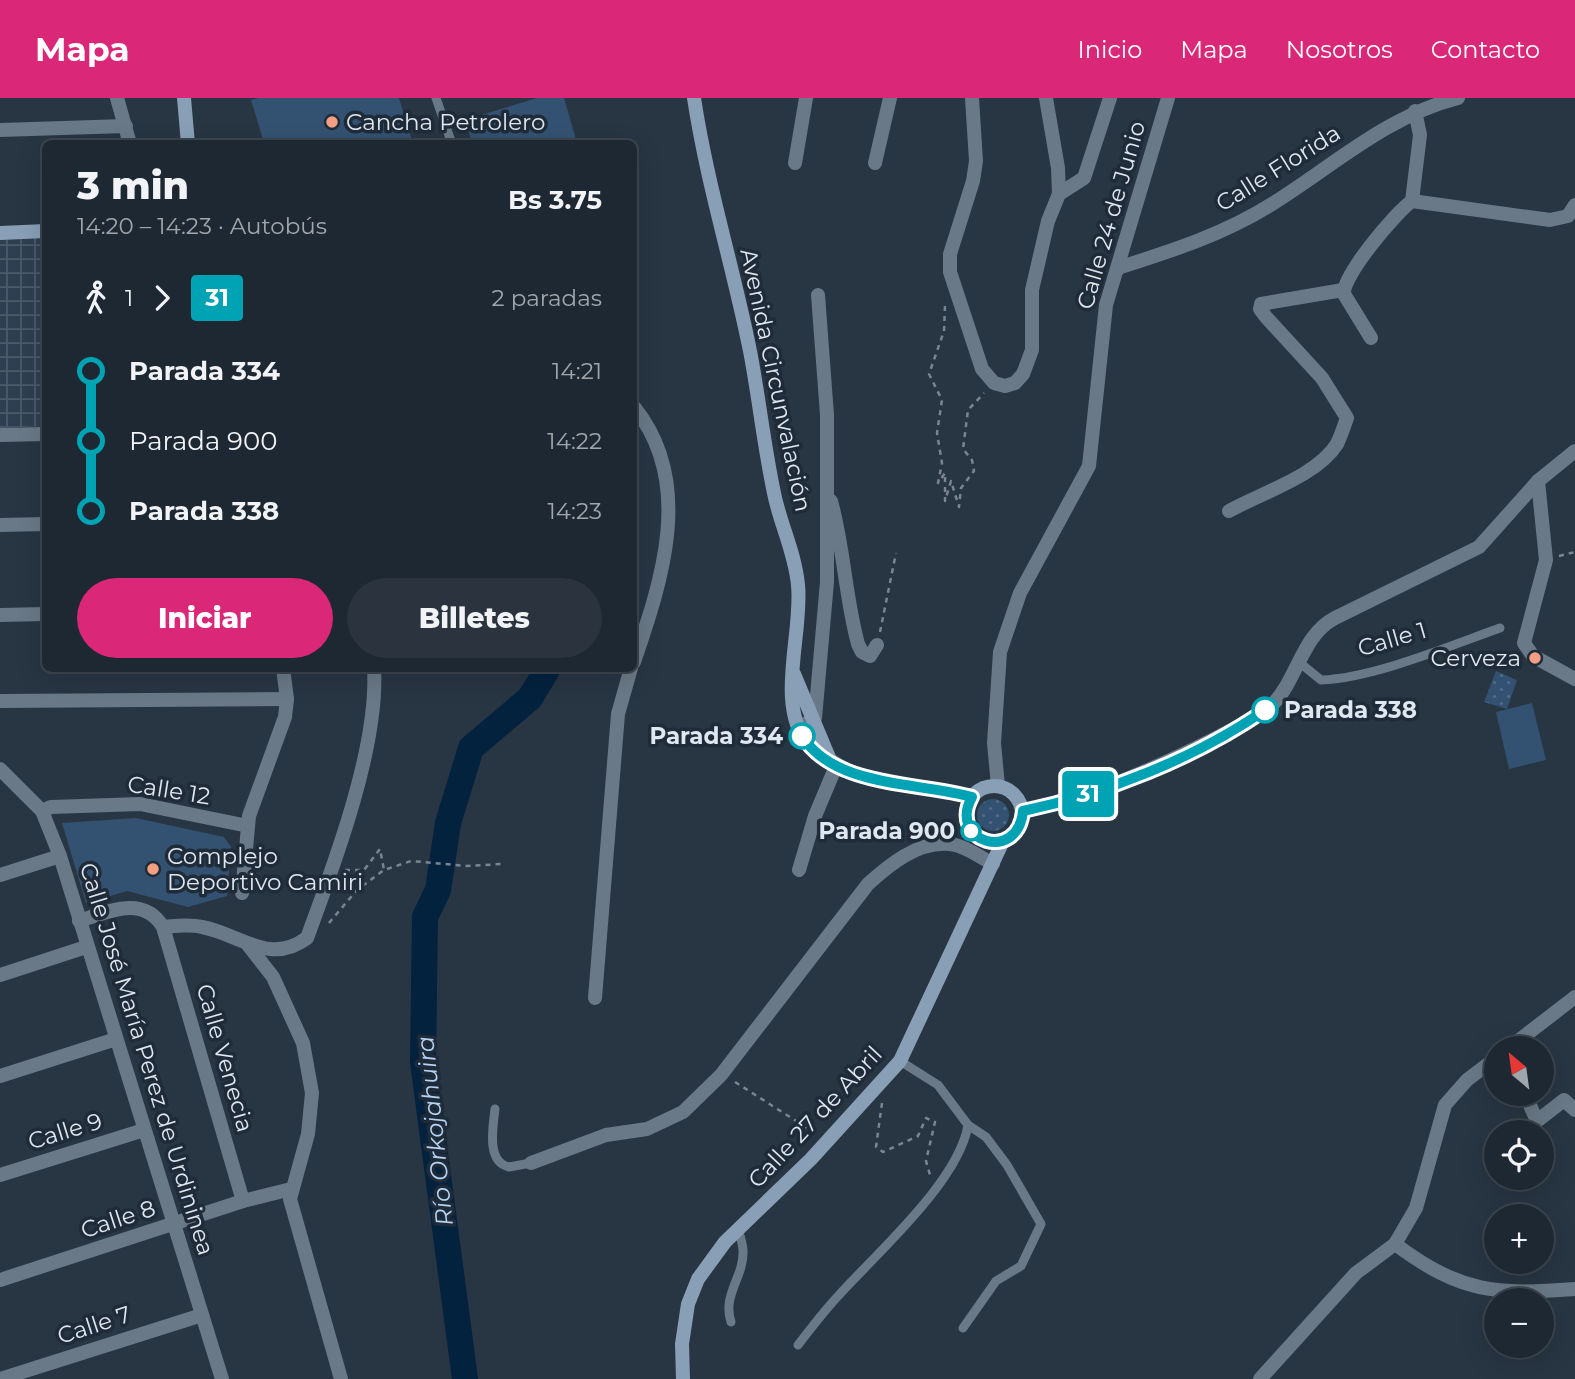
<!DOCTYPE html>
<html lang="es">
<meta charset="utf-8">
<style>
body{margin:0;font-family:Montserrat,sans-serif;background:#2b343e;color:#f1f3f6;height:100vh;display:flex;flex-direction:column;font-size:26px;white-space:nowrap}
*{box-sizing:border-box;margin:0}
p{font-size:23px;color:#a1a6ac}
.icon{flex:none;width:38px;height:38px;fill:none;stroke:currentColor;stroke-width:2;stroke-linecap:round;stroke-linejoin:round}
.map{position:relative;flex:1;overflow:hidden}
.details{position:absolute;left:42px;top:42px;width:595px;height:532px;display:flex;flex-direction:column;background:#1e2832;border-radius:10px;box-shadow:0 7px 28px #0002,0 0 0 2px #3c444d}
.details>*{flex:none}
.badge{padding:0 14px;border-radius:5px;font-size:24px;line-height:46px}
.needle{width:46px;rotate:331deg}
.controls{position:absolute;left:1484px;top:938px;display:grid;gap:14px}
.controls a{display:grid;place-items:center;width:70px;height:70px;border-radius:50%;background:#1e2832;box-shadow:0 7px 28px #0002,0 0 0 2px #3c444d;font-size:35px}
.map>.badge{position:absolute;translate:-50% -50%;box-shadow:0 0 0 4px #fff}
.legs{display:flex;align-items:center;gap:10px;height:77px;padding:0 35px;font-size:23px}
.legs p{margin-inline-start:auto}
.head{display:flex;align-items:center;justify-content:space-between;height:119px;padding:0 35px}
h1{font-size:38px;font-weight:800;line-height:52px}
.primary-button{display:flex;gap:14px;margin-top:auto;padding:14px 35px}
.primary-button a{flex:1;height:80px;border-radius:42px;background:#db2777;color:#fff;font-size:28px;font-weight:800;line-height:80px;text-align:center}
.primary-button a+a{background:#2b343e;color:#f1f3f6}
ul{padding:0 35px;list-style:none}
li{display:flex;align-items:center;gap:24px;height:70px;font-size:26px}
li i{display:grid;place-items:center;width:10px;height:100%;margin:0 9px;background:currentColor}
li i::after{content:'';width:18px;height:18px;margin:-9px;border:5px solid;border-radius:50%;background:#1e2832}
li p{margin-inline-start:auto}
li:first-child i{background:linear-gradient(#0000 50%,currentColor 0)}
li:last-child i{background:linear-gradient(currentColor 50%,#0000 0)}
header{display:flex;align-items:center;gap:42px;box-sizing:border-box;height:98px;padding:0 35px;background:#db2777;color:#fff}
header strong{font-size:33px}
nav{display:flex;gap:38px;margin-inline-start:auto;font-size:24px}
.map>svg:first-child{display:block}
.industrial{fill:url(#industrial-grid)}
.green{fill:#335271}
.park{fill:url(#park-dots)}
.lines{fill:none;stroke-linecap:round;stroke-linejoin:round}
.river{stroke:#03223e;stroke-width:26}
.path{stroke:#7a8590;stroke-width:2.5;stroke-dasharray:5 5;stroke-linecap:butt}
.service{stroke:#6a7987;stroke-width:9}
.pedestrian{stroke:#6a7987;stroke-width:14}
.minor{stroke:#6a7987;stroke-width:14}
.secondary{stroke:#889fb6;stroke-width:14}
.line-1-casing{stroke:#fff;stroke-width:16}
.line-1{stroke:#00a3b4;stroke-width:10}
.poi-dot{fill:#f39f83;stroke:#1f2b38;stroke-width:2.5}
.stop-1-dot{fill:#fff;stroke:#00a3b4;stroke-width:3.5}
.labels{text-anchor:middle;stroke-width:7;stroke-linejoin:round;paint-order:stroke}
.poi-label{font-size:23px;fill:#dfe7f0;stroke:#1f2b38;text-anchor:start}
.street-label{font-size:23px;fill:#dfe7f0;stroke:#1f2b38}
.stop-label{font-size:23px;font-weight:bold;fill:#dfe7f0;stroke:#1f2b38;text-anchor:end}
.water-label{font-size:24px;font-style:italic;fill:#b4d4f4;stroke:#1f2b38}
</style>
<header>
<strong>Mapa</strong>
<nav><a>Inicio</a><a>Mapa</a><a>Nosotros</a><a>Contacto</a></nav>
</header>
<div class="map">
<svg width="1575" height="1281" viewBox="0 0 1575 1281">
<defs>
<pattern id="industrial-grid" width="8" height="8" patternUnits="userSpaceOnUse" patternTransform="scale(1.75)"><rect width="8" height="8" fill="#2e3f51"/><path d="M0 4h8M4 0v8" fill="none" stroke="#4c5b6a"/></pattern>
<pattern id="park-dots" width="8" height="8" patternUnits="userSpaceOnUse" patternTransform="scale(1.75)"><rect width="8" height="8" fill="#335271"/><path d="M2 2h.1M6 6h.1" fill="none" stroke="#506b86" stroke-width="1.8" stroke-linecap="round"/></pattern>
</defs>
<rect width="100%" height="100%" fill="#283543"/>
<!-- industrial -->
<polygon class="industrial" points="0,137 45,137 45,328 0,330"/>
<!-- green -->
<g class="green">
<polygon points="258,0 399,0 413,45 264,45 251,2"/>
<polygon points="537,0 564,0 577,45 472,45 465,22"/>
<polygon points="1532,605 1546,662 1509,671 1496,614"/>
<polygon points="136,720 224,739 231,749 227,798 188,809 127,793 86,805 62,725"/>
</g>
<!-- park -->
<g class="park">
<polygon points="1496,573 1517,582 1507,611 1484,604"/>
<circle cx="993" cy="717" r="16"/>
</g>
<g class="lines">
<!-- river -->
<polyline class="river" points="465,1281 423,964 425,819 438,792 448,725 471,650 530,600 548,570"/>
<!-- path -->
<g class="path">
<polyline points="945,208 944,233 929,276 942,302 937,335 942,365 938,385 945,375 945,403 951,383 959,409 961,390 974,373 972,362 963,351 968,312 984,295"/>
<polyline points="1559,458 1575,454"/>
<polyline points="880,534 896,455"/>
<polyline points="345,772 364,772 380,751 384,772 411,763 467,768 502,766"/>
<polyline points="329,825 356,793 384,772"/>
<polyline points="735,984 815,1035"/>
<polyline points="882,1005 876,1049 883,1054 918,1038 926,1020 935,1024 926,1063 930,1077"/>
</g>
<!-- service -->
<g class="service">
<polyline points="436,0 452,46"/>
<path d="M1300,565L1321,582C1374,580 1449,548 1500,530"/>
<polyline points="900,963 938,987 968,1027 986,1039 1007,1067 1041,1126 1021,1168 996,1183 963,1230"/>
<path d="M495,1011C493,1029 486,1064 509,1069L531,1065"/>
<path d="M731,1224C722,1197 744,1179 743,1153C743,1146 740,1138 738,1131"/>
<path d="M798,1247C811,1230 824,1213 839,1197C877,1155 959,1083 968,1027"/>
</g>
<!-- pedestrian -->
<polyline class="pedestrian" points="1525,996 1537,1023 1564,1002 1575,1012"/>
<!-- minor -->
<g class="minor">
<polyline points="117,0 130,46"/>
<polyline points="972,0 976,63 973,83 950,156 950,174 982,271 994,285 1005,288 1015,285 1023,276 1032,252 1032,192 1048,123 1059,96 1084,80 1110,0"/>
<polyline points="1046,0 1058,70 1059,96"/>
<polyline points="0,32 126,28"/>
<polyline points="795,65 806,0"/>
<polyline points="875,65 890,0"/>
<polyline points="1412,103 1420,37 1415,13"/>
<path d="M1118,170C1171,153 1225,136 1272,106C1333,68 1387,18 1458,0"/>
<path d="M1371,240L1344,196C1342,178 1396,114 1412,103L1550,122L1568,118L1575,107"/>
<path d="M634,309C695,384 662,482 634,564"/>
<polyline points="0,337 46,336"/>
<polyline points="1538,383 1546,462 1524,545 1533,558 1575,581"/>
<path d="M831,403C844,450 845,498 858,546L862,554L870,558L877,547"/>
<path d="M1229,413C1261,395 1317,378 1337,346C1341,338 1344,328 1347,320L1322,280L1266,219L1260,211L1261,206L1343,192"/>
<polyline points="0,427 46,426"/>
<polyline points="0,517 46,516"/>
<polyline points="0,603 287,601"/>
<polyline points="799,630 815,620 827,484 827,317 818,197"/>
<polyline points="0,671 42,713 60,758 222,1281"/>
<polyline points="998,688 994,645 1000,554 1020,495 1089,368 1106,207 1168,0"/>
<polyline points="42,713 51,709 140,706 248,728"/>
<path d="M1022,714C1092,698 1155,671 1218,639C1236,629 1258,621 1273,606C1298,580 1302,537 1335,520L1479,449L1538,383L1575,353"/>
<polyline points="799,772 815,718 836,668"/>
<polyline points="0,777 60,758"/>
<polyline points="242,795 249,718 285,619 287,601 283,570"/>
<path d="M79,823C108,814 143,796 163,829L243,1103"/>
<path d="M163,829C175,828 189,826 202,829C240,836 269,868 307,840C334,767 379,648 374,570"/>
<polyline points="248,847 273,879 303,945 312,995 308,1036 290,1101 341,1281"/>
<polyline points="0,877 86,849"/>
<polyline points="595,900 618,616 631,570"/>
<polyline points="1509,950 1575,899"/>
<polyline points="0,978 116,941"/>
<path d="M531,1065L606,1037L647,1031L683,1014L721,977L868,786C889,767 918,743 949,746C964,747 980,759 993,766"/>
<polyline points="0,1077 144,1032"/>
<path d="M1395,1146C1461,1195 1495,1197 1575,1191"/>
<polyline points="0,1182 243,1103 291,1091"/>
<polyline points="0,1281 202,1217"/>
<polyline points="1260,1281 1356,1175 1395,1146 1416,1110 1445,1007 1467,982 1496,960"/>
</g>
<!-- secondary -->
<g class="secondary">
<polyline points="184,0 188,46"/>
<path d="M694,0C707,86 733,168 750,253C759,300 764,348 774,395C780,426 795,454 798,487C803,536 775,605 808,647C814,654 823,657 830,662C870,690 925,686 972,699"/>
<polyline points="0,135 46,133"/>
<polyline points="794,576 830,662"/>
<circle cx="994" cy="716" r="28"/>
<polyline points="683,1281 682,1246 688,1206 698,1181 725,1144 811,1061 900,963 1003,743"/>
</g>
</g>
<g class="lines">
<!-- line-1 casing -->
<g class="line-1-casing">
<path id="line-1" d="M802,638C835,690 919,684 972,699C947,744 1018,766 1023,713C1104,696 1196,660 1265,612"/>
</g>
<!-- line-1 -->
<use href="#line-1" class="line-1"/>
</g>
<!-- markers -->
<g class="poi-dot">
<circle cx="332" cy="24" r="7"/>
<circle cx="1535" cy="560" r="7"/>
<circle cx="153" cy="771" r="7"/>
</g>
<g class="stop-1-dot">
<circle cx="1265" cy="612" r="12"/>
<circle cx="802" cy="638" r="12"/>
<circle cx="971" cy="733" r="9"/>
</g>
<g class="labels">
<!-- poi labels -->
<g class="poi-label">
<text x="346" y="32">Cancha Petrolero</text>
<text x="1521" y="568" text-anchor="end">Cerveza</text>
<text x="167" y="766">Complejo<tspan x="167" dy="26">Deportivo Camiri</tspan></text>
</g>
<!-- street labels -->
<g class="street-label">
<text transform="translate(1278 70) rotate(-32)" y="8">Calle Florida</text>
<text transform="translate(1111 117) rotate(-74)" y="8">Calle 24 de Junio</text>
<text transform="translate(776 282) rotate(78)" y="8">Avenida Circunvalación</text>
<text transform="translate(1392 541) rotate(-16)" y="8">Calle 1</text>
<text transform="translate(169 692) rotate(9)" y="8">Calle 12</text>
<text transform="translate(225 960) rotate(74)" y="8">Calle Venecia</text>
<text transform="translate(147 961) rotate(73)" y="8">Calle José María Perez de Urdininea</text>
<text transform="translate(815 1019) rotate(-47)" y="8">Calle 27 de Abril</text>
<text transform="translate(65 1033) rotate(-17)" y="8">Calle 9</text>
<text transform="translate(118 1121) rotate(-18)" y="8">Calle 8</text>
<text transform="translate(94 1227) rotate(-18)" y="8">Calle 7</text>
</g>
<!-- stop labels -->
<g class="stop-label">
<text x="1284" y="620" text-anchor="start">Parada 338</text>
<text x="783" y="646">Parada 334</text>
<text x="955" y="741">Parada 900</text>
</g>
<!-- water labels -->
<g class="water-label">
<text transform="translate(435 1033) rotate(-96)" y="8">Río Orkojahuira</text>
</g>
</g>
</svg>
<div class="controls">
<a><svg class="needle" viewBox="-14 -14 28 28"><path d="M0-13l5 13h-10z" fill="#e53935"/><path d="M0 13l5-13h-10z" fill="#a1a6ac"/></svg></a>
<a><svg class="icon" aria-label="locate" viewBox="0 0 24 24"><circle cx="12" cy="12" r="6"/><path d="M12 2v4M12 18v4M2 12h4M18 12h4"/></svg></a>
<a>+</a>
<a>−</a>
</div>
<b class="badge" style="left:1088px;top:696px;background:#00a3b4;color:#fff">31</b>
<section class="details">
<div class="head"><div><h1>3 min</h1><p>14:20 – 14:23 · Autobús</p></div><b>Bs 3.75</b></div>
<div class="legs"><svg class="icon" aria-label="walk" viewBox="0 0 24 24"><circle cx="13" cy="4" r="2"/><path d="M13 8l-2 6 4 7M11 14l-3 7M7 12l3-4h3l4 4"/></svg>1<svg class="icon" aria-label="forward" viewBox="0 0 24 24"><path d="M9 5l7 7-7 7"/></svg><b class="badge" style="background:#00a3b4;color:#fff">31</b><p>2 paradas</p></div>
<ul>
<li><i style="color:#00a3b4"></i><b>Parada 334</b><p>14:21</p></li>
<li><i style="color:#00a3b4"></i><span>Parada 900</span><p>14:22</p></li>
<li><i style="color:#00a3b4"></i><b>Parada 338</b><p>14:23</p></li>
</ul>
<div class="primary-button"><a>Iniciar</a><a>Billetes</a></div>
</section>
</div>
